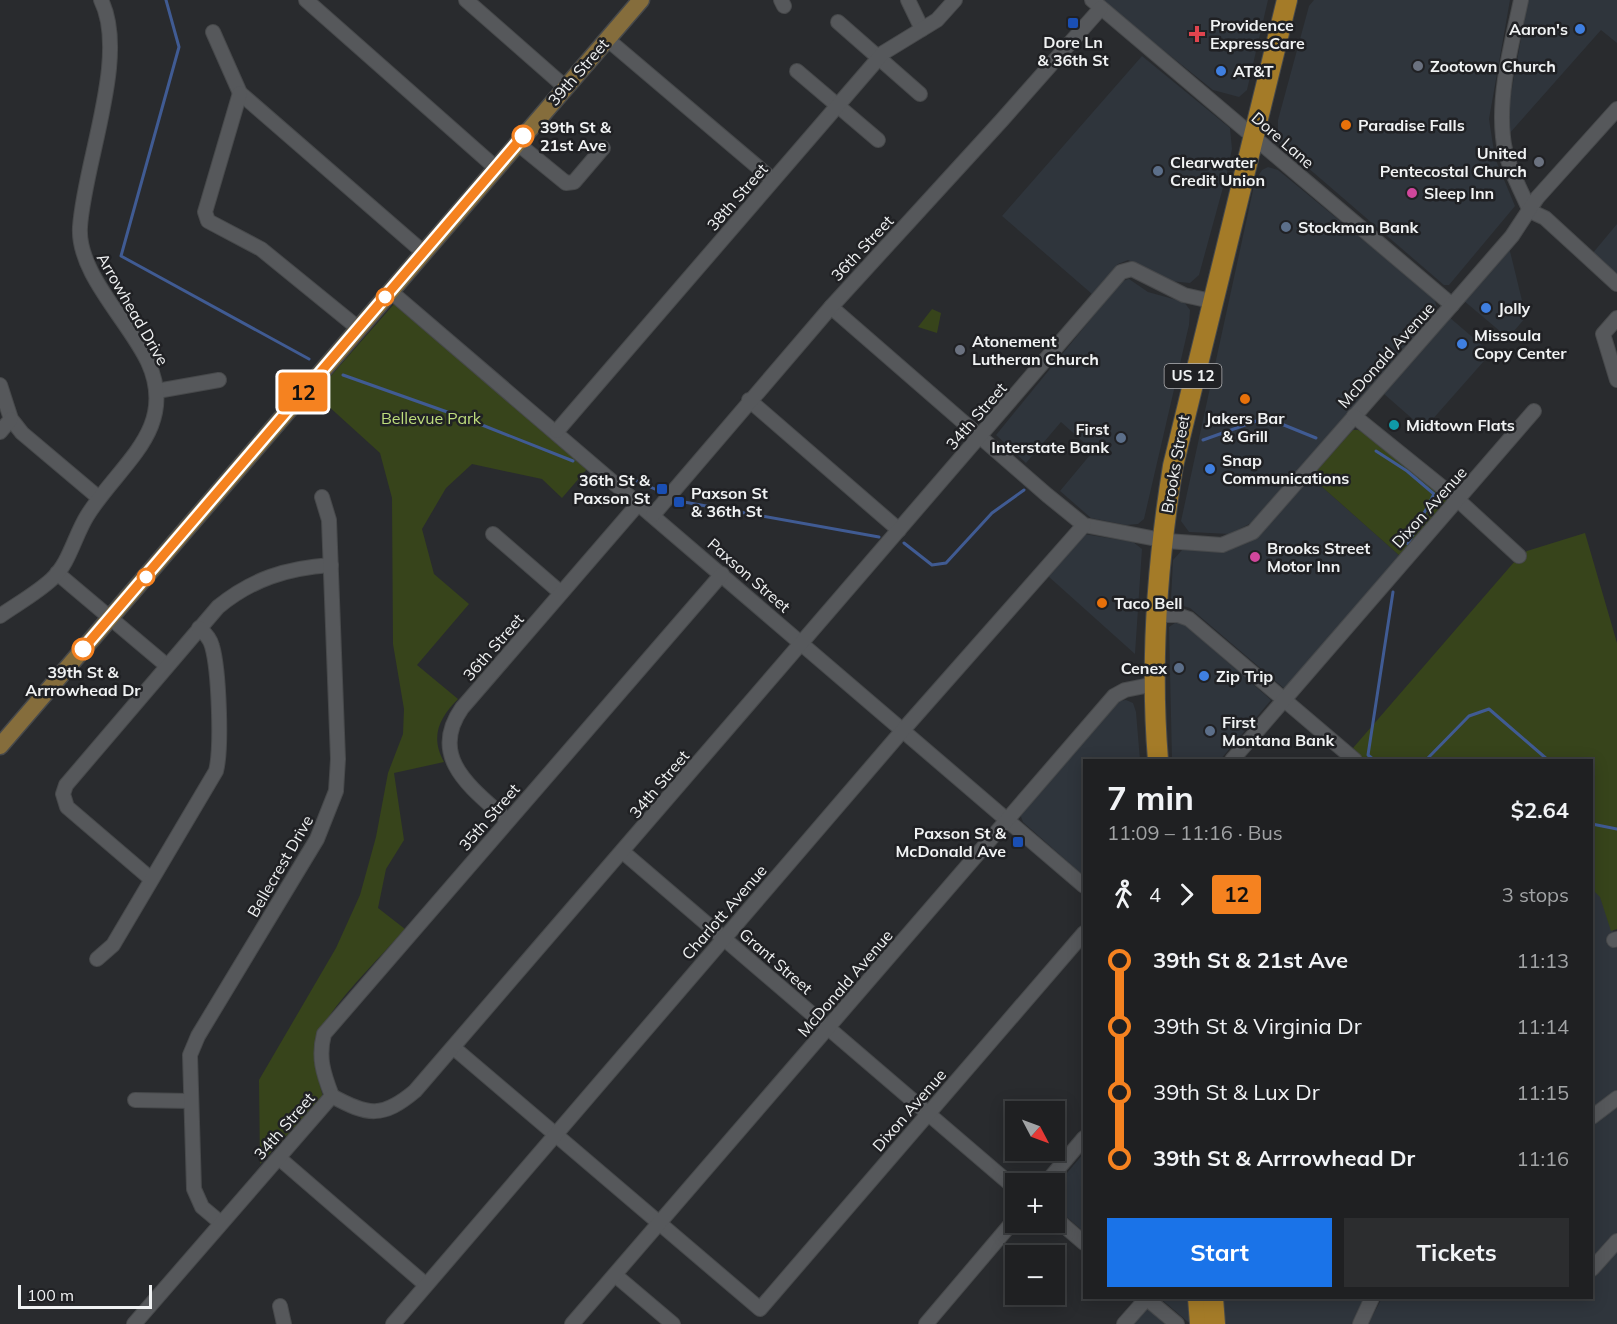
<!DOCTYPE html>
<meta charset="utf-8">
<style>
body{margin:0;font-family:Mulish,sans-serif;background:#2c2d2f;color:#f1f3f6;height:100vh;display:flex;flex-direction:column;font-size:22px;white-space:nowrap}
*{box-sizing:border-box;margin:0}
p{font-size:20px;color:#a1a3a5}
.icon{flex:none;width:33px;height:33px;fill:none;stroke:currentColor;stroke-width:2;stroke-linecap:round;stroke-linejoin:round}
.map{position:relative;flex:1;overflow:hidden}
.panel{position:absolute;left:1083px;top:759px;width:510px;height:540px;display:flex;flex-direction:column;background:#1f2022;border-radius:0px;box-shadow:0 3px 15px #0003,0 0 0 2px #3c3e40}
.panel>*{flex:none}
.badge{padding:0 12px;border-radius:4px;font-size:21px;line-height:39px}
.needle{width:39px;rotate:131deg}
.buttons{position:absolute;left:1005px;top:1101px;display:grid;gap:12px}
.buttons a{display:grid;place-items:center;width:60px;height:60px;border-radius:0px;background:#1f2022;box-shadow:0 3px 15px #0003,0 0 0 2px #3c3e40;font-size:30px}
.scale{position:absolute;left:18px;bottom:15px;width:134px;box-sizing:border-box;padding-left:6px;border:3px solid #f0f2f3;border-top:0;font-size:16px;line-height:21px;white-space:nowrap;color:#f0f2f3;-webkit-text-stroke:4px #202124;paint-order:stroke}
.map>.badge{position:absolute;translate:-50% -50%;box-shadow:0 0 0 3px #fff}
.legs{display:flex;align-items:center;gap:9px;height:66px;padding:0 24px;font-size:20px}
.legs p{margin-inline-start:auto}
.overview{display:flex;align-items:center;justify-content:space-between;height:102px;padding:0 24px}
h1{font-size:33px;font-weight:700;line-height:45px}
.primary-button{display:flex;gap:12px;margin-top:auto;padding:12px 24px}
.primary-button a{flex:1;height:69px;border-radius:0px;background:#1a73e8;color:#fff;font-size:24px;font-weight:700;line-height:69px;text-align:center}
.primary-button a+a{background:#2c2d2f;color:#f1f3f6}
ul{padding:0 24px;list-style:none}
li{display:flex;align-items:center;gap:21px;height:66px;font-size:22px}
li i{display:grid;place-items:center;width:9px;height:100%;margin:0 8px;background:currentColor}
li i::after{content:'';width:15px;height:15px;margin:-8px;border:4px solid;border-radius:50%;background:#1f2022}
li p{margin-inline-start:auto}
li:first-child i{background:linear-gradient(#0000 50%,currentColor 0)}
li:last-child i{background:linear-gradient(currentColor 50%,#0000 0)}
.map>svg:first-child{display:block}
.built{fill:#2f353c}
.green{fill:#37441b}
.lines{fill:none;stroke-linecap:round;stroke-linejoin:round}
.stream{stroke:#405b93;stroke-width:3}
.minor-casing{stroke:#47494b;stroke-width:16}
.major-casing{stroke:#47494b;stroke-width:19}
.highway-casing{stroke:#47494b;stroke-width:22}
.minor{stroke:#56585b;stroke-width:14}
.major{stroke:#856d3c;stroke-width:16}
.highway{stroke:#a47b28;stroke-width:20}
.line-1-casing{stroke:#fff;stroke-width:14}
.line-1{stroke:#f58220;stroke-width:9}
.transit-dot{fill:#1a4fb4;stroke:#202124;stroke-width:2}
.shop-dot{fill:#3f7fe0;stroke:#202124;stroke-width:2}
.health-dot{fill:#e0444e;stroke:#202124;stroke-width:2}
.worship-dot{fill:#6b7280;stroke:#202124;stroke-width:2}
.food-dot{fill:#e8710a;stroke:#202124;stroke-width:2}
.stop-1-dot{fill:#fff;stroke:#f58220;stroke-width:3}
.service-dot{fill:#5c6f8a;stroke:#202124;stroke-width:2}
.hotel-dot{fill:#d1479c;stroke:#202124;stroke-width:2}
.culture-dot{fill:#0f9aa8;stroke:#202124;stroke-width:2}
.labels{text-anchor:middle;stroke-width:5;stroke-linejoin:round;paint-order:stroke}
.shield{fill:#202124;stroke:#b2b3b5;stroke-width:1.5}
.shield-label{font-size:15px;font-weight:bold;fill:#f0f2f3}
.poi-label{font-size:16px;font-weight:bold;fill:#f0f2f3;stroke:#202124;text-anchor:start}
.street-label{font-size:16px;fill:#f0f2f3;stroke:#202124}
.stop-label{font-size:16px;font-weight:bold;fill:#f0f2f3;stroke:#202124;text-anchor:start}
.park-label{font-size:16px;fill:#bfde7d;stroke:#202124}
</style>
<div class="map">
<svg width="1617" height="1324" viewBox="0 0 1617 1324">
<rect width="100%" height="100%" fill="#292b2e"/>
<!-- built -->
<g class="built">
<polygon points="1101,0 1268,0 1247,90 1239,97 1213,90"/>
<polygon points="1314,0 1510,0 1489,119 1495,158 1515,206 1449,285 1444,285 1278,142 1278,120 1309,6"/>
<polygon points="1528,0 1617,0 1617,43 1601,30 1509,134 1508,110"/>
<polygon points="1142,56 1230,128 1232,149 1227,173 1199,275 1190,283 1170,281 1128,260 1118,264 1092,294 1002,216"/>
<polygon points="1268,167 1278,170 1434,298 1437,308 1435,314 1251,523 1230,534 1189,532 1181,521 1255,181 1262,170"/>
<polygon points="1617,224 1617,274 1592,254"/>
<polygon points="1509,247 1526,317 1508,338 1463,300"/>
<polygon points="1129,279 1148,292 1184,302 1190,310 1189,325 1144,519 1138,524 1126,525 1091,518 1060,491 1090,455 1090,448 1061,422 1026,463 996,435 1122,281"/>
<polygon points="1449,317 1491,353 1424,429 1383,393"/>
<polygon points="1311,477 1400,556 1285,689 1190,608 1173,603 1171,599 1173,560 1183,549 1227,551 1250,542"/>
<polygon points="1084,534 1133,542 1142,549 1135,654 1048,576"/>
<polygon points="1178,621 1185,625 1271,700 1220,760 1172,760 1169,627"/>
<polygon points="1126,700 1133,703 1136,712 1140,760 1084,760 1084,876 1023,822 1020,814 1118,701"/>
<polygon points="1592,889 1600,896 1617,941 1617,1091 1592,1110"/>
<polygon points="1617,1103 1617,1324 1368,1324 1382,1298 1592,1298 1592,1123"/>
<polygon points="1084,1153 1084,1232 1054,1206 1055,1187"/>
<polygon points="1160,1298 1193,1298 1192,1323 1188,1322"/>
<polygon points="1219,1298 1366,1298 1355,1324 1220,1324"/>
<polygon points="1148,1308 1171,1324 1133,1324"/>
</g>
<!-- green -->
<g class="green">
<path d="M394,304L587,469L562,498L542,479L472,464L446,488L422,529L434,574L469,604L417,665L458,699C439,718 430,737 444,762L394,773L404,840L386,869L378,908L405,929C383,955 323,1012 316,1042C312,1058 319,1081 323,1097L260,1164L259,1080L336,948L360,895L376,837L388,773L403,734L404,709L393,644L392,498L380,453L315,394Z"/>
<polygon points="932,309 941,313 937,333 918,327"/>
<polygon points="1353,430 1358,430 1364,433 1448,500 1400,556 1311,477"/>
<polygon points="1585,533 1617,643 1617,929 1611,931 1600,897 1592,889 1592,760 1365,760 1353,748 1515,561 1527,551"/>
</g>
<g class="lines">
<!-- stream -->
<g class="stream">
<polyline points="166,0 179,47 121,256 309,359"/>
<polyline points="343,375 467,419 573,461"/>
<polyline points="1203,440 1259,420 1279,423 1316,438"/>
<polyline points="1376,451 1407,471 1434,494 1408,544"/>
<polyline points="628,477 657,490"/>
<polyline points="684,502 879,537"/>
<polyline points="904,543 932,565 946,563 992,513 1024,490"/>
<polyline points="1374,760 1368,755 1393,592"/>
<polyline points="1426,760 1469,716 1489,709 1548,760"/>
<polyline points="1592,824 1617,829"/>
</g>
<!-- minor casing -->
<g class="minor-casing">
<g id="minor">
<polyline points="306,0 496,168"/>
<polyline points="466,0 565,87"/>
<polyline points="781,0 784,6"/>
<polyline points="908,0 922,29"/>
<polyline points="1092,0 1452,305"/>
<path d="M1521,0C1512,43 1498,93 1503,137C1505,162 1520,188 1530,211L1545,218L1617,284"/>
<polyline points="838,22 920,94"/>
<polyline points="213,32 240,93 423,252"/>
<polyline points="607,39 773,180"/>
<polyline points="797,71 878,140"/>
<polyline points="240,93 205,212 208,221 261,249 358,328"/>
<polyline points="517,143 566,183 574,182 603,148"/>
<polyline points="390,291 1084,886"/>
<polyline points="831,307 1047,495 1084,525 1167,541 1222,545 1253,532 1452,305 1512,236 1537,198 1617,109"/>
<polyline points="1617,318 1603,334 1617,380"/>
<polyline points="0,385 11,419 22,433 99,498"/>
<polyline points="157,391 219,380"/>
<polyline points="749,400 899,530"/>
<polyline points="1354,416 1458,500 1519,556"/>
<polyline points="557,431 883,53 937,20 955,0"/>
<polyline points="0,432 11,419"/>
<polyline points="653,515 831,307 1002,120 1101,8"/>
<polyline points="493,534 561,593"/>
<polyline points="57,573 166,665"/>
<polyline points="1155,615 1178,615 1189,619 1355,760"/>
<path d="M0,616C17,604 37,593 52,579C69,564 75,535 87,516C118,465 179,430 148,362C129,321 77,273 80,227C84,163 129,56 101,0"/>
<polyline points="1232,760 1534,411"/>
<path d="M507,820C473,789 427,758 462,708L639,503"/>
<polyline points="623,852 1016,1189"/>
<path d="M151,879L67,807L63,794L66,785L218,607C252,579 287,568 331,565"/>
<polyline points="1614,940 1617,939"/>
<path d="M97,959L113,945L216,771C222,748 219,670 212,646C210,638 205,633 199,628"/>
<polyline points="454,1048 760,1309 1084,933"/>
<path d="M332,1096C323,1073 318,1057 324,1034L722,574"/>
<polyline points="135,1100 190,1101"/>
<polyline points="1592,1117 1617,1098"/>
<polyline points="279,1158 426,1285"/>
<polyline points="1045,1184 1084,1138"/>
<polyline points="1054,1217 1084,1243"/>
<polyline points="221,1223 202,1207 194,1189 190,1055 198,1036 317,839 336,791 338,759 329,520 322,497"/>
<polyline points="1592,1269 1617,1241"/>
<polyline points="615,1275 673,1324"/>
<polyline points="1146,1298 1177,1324"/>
<polyline points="280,1306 284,1324"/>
<path d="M134,1324L332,1096C368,1116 383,1118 415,1091L1121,272L1132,269L1184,295L1211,301"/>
<polyline points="393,1324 903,730 1084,525"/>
<polyline points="572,1324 1114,696 1125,690 1155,684"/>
<polyline points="926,1324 1016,1218"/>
<polyline points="1124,1324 1147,1298"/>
<polyline points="1360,1324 1372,1298"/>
</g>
</g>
<!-- major casing -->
<g class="major-casing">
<polyline id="major" points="0,746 641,0"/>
</g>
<!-- highway casing -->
<g class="highway-casing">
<g id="highway">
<path d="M1158,760C1150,662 1157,564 1173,466L1287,0"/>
<polyline points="1198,1298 1200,1324"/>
<polyline points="1213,1298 1215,1324"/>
</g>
</g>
<!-- minor -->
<use href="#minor" class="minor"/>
<!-- major -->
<use href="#major" class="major"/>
<!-- highway -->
<use href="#highway" class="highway"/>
</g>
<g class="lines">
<!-- line-1 casing -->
<g class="line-1-casing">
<polyline id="line-1" points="83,649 523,136"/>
</g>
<!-- line-1 -->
<use href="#line-1" class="line-1"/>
</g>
<!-- markers -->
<g class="transit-dot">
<rect x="1067" y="17" width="12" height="12" rx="3"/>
<rect x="656" y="483" width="12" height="12" rx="3"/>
<rect x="673" y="496" width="12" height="12" rx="3"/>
<rect x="1012" y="836" width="12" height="12" rx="3"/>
</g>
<g class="shop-dot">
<circle cx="1580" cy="29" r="6"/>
<circle cx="1221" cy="71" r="6"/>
<circle cx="1486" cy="308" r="6"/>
<circle cx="1462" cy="344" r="6"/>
<circle cx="1210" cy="469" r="6"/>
<circle cx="1204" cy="676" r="6"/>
</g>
<path class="health-dot" d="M1194 25h6v6h6v6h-6v6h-6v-6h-6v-6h6z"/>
<g class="worship-dot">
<circle cx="1418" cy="66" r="6"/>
<circle cx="1539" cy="162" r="6"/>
<circle cx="960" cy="350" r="6"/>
</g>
<g class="food-dot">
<circle cx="1346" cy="125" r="6"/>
<circle cx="1245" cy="399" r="6"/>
<circle cx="1102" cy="603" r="6"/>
</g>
<g class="stop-1-dot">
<circle cx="523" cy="136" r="10"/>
<circle cx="385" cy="297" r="8"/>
<circle cx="146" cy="577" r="8"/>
<circle cx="83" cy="649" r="10"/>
</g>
<g class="service-dot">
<circle cx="1158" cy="171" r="6"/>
<circle cx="1286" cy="227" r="6"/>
<circle cx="1121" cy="438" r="6"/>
<circle cx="1179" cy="668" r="6"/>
<circle cx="1210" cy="731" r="6"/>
</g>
<g class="hotel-dot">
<circle cx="1412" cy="193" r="6"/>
<circle cx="1255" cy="557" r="6"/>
</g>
<circle class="culture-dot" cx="1394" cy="425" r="6"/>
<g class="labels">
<!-- shield labels -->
<rect class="shield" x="1164.5" y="364" width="57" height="24" rx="4.5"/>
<g class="shield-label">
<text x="1193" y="381">US 12</text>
</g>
<!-- poi labels -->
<g class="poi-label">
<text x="1210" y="31">Providence<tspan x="1210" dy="18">ExpressCare</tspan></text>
<text x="1568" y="35" text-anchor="end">Aaron's</text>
<text x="1073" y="48" text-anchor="middle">Dore Ln<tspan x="1073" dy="18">&amp; 36th St</tspan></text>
<text x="1430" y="72">Zootown Church</text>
<text x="1233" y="77">AT&amp;T</text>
<text x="1358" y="131">Paradise Falls</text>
<text x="1527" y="159" text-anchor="end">United<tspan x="1527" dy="18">Pentecostal Church</tspan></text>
<text x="1170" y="168">Clearwater<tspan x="1170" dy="18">Credit Union</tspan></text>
<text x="1424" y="199">Sleep Inn</text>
<text x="1298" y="233">Stockman Bank</text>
<text x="1498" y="314">Jolly</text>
<text x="1474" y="341">Missoula<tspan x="1474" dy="18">Copy Center</tspan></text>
<text x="972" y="347">Atonement<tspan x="972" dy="18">Lutheran Church</tspan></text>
<text x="1245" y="424" text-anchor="middle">Jakers Bar<tspan x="1245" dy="18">&amp; Grill</tspan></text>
<text x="1406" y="431">Midtown Flats</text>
<text x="1109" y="435" text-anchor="end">First<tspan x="1109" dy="18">Interstate Bank</tspan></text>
<text x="1222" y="466">Snap<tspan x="1222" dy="18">Communications</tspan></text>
<text x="650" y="486" text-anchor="end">36th St &amp;<tspan x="650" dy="18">Paxson St</tspan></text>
<text x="691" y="499">Paxson St<tspan x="691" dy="18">&amp; 36th St</tspan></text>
<text x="1267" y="554">Brooks Street<tspan x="1267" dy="18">Motor Inn</tspan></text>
<text x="1114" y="609">Taco Bell</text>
<text x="1167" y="674" text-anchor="end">Cenex</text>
<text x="1216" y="682">Zip Trip</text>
<text x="1222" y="728">First<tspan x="1222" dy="18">Montana Bank</tspan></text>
<text x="1006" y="839" text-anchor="end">Paxson St &amp;<tspan x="1006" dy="18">McDonald Ave</tspan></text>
</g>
<!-- street labels -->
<g class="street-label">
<text transform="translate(578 72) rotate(-49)" y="6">39th Street</text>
<text transform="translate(1283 140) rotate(41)" y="6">Dore Lane</text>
<text transform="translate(737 197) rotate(-49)" y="6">38th Street</text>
<text transform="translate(862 248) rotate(-47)" y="6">36th Street</text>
<text transform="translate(133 309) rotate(60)" y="6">Arrowhead Drive</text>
<text transform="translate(1386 355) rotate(-48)" y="6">McDonald Avenue</text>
<text transform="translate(976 416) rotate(-49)" y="6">34th Street</text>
<text transform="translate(1175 464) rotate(-80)" y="6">Brooks Street</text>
<text transform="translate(1429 507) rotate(-48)" y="6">Dixon Avenue</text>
<text transform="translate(749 575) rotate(41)" y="6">Paxson Street</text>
<text transform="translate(493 647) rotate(-49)" y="6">36th Street</text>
<text transform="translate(659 784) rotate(-50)" y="6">34th Street</text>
<text transform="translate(489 817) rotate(-49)" y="6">35th Street</text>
<text transform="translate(280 866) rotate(-60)" y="6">Bellecrest Drive</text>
<text transform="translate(724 912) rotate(-49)" y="6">Charlott Avenue</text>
<text transform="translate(776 961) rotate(41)" y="6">Grant Street</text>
<text transform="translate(845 983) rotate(-49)" y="6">McDonald Avenue</text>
<text transform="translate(909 1110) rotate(-49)" y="6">Dixon Avenue</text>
<text transform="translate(284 1126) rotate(-49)" y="6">34th Street</text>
</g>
<!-- stop labels -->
<g class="stop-label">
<text x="540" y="133">39th St &amp;<tspan x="540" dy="18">21st Ave</tspan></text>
<text x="83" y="678" text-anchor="middle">39th St &amp;<tspan x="83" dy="18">Arrrowhead Dr</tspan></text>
</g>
<!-- park labels -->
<g class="park-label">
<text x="431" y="424">Bellevue Park</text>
</g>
</g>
</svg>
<div class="buttons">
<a><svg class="needle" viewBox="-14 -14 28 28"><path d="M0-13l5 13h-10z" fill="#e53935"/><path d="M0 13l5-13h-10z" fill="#a1a3a5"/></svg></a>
<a>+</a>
<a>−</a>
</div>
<div class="scale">100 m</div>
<b class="badge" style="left:303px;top:392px;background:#f58220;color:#111">12</b>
<section class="panel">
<div class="overview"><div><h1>7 min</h1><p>11:09 – 11:16 · Bus</p></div><b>$2.64</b></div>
<div class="legs"><svg class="icon" aria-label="walk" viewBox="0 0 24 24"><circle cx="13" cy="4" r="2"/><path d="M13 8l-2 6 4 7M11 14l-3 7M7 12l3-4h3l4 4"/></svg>4<svg class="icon" aria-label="forward" viewBox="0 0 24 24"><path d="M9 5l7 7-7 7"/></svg><b class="badge" style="background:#f58220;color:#111">12</b><p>3 stops</p></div>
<ul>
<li><i style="color:#f58220"></i><b>39th St &amp; 21st Ave</b><p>11:13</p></li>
<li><i style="color:#f58220"></i><span>39th St &amp; Virginia Dr</span><p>11:14</p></li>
<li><i style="color:#f58220"></i><span>39th St &amp; Lux Dr</span><p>11:15</p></li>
<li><i style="color:#f58220"></i><b>39th St &amp; Arrrowhead Dr</b><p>11:16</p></li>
</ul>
<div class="primary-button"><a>Start</a><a>Tickets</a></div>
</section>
</div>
